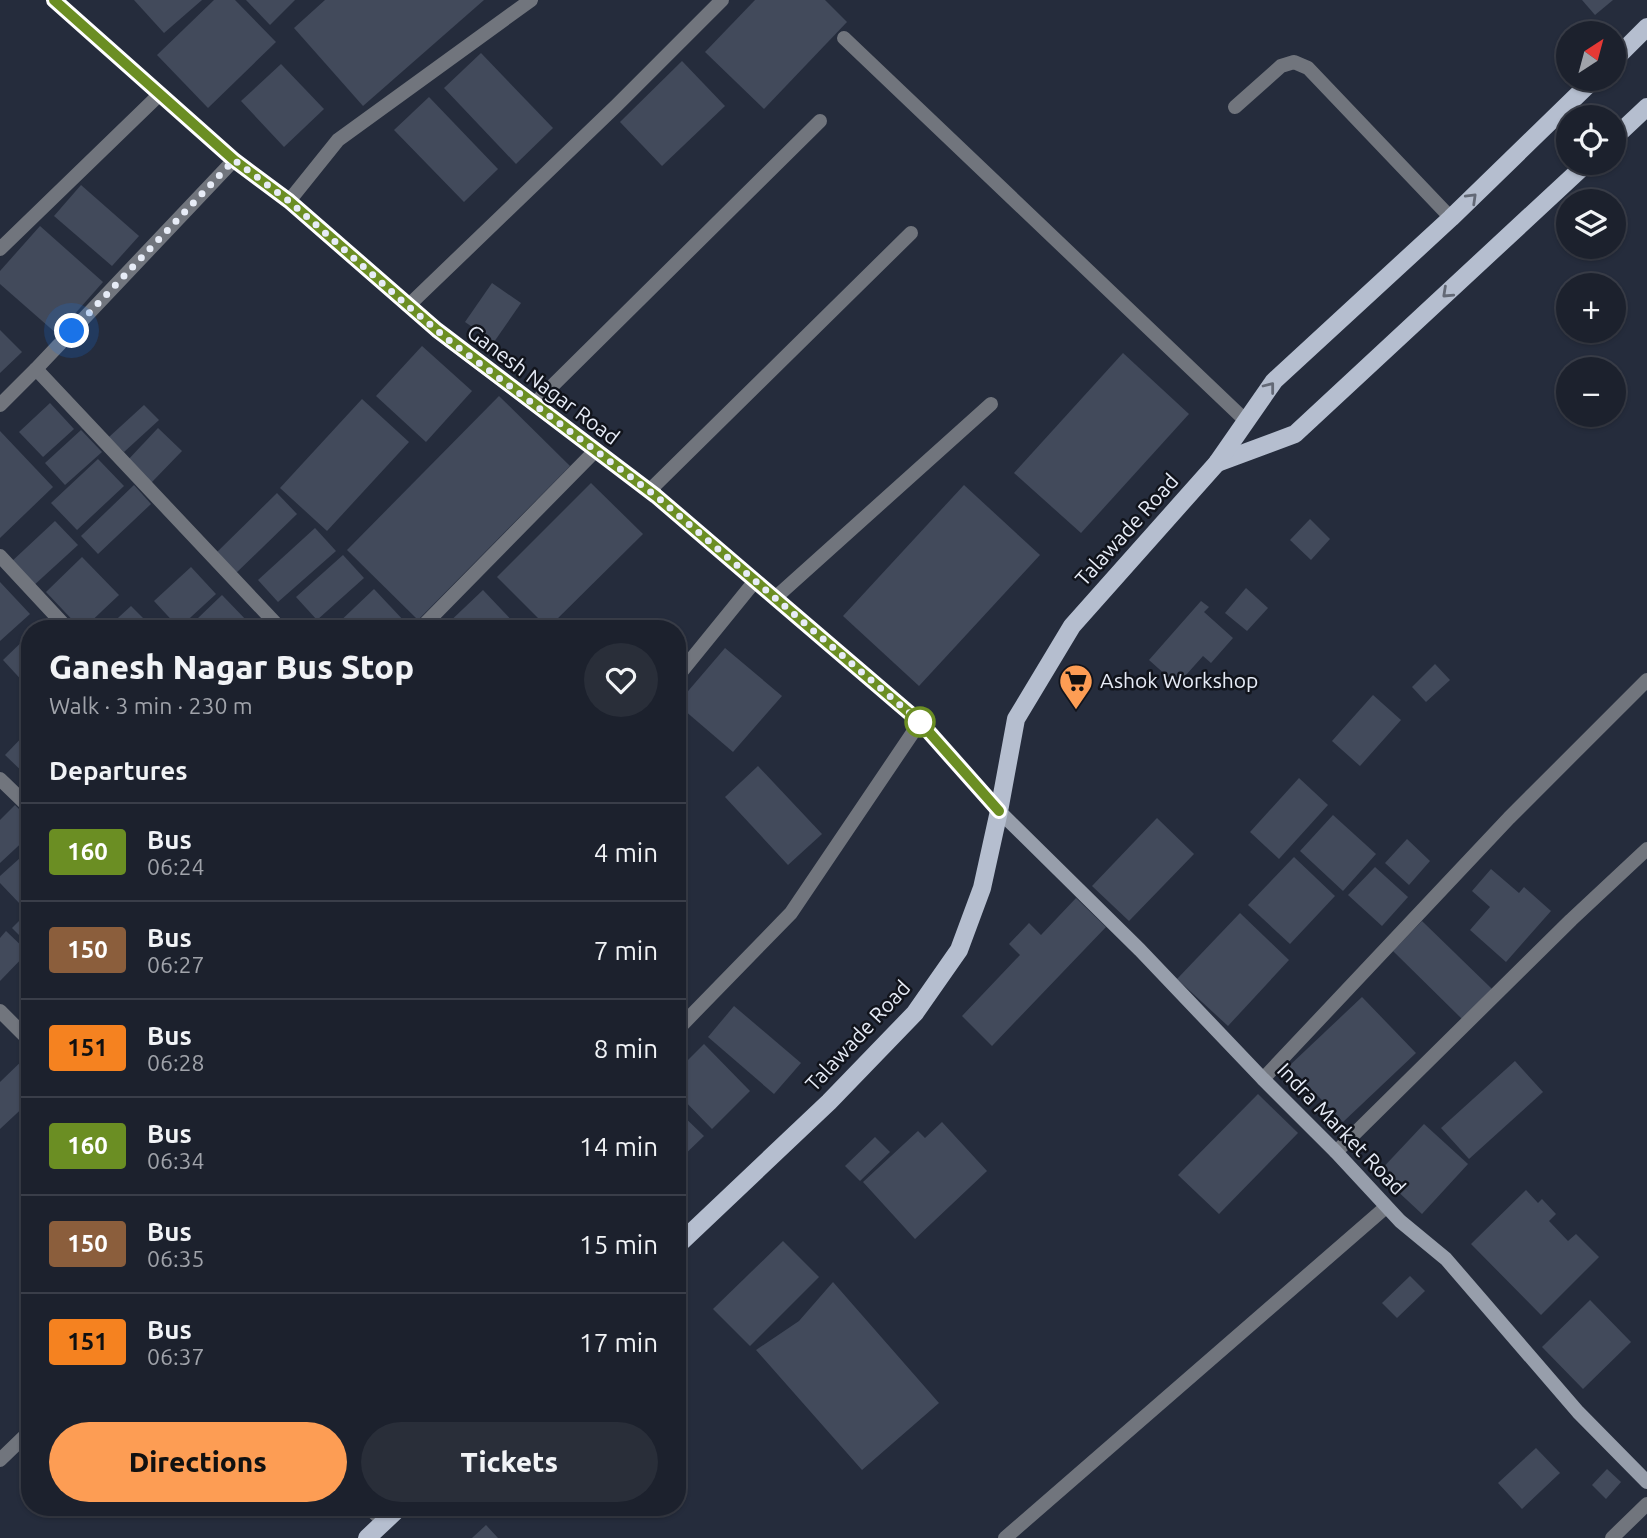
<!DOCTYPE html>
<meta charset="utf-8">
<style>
body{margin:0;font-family:Ubuntu,sans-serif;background:#292e39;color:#f1f3f6;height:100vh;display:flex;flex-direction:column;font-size:26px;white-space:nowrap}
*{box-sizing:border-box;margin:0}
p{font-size:23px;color:#a0a3aa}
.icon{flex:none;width:38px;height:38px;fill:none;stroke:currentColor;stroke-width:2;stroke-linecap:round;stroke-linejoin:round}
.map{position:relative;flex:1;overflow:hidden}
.side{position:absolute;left:21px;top:620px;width:665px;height:896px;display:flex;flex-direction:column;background:#1c212d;border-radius:28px;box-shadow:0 2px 5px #0004,0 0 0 2px #3a3e49}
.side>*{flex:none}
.badge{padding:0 14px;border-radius:5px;font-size:24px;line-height:46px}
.needle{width:46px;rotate:36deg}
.controls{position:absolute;left:1556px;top:21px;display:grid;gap:14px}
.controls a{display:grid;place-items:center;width:70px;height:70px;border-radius:50%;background:#1c212d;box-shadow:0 2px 5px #0004,0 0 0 2px #3a3e49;font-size:35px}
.you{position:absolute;width:35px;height:35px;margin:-18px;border:5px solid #fff;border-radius:50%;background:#1a73e8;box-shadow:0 0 0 10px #1a73e833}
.map>.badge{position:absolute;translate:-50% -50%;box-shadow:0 0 0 4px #fff}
h2{padding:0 28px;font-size:26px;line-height:63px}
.round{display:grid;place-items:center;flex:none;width:74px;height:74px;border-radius:37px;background:#292e39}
.headline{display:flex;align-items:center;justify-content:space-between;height:119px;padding:0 28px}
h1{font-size:33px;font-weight:800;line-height:52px}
.primary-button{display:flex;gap:14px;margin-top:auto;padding:14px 28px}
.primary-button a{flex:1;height:80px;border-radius:42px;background:#fd9d54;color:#111;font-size:28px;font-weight:800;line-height:80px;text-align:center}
.primary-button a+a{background:#292e39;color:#f1f3f6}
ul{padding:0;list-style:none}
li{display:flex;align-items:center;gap:21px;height:98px;padding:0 28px;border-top:2px solid #3a3e49}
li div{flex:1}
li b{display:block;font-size:26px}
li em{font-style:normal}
li .badge{min-width:77px;font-weight:700;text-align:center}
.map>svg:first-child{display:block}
.building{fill:#424a5b}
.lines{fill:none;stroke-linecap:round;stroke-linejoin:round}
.lane{stroke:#71757d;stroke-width:14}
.street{stroke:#71757d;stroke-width:14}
.secondary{stroke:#979eab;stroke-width:14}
.primary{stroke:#b5becf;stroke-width:18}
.oneway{stroke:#636976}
.line-casing{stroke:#fff;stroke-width:16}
.line{stroke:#6b8e23;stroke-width:10}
.walk{stroke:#e7ecf7;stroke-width:7;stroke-dasharray:0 12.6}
.stop-dot{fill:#fff;stroke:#6b8e23;stroke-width:3.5}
.labels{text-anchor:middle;stroke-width:5;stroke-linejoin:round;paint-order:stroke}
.street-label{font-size:21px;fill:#e7ecf7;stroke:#11141c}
.poi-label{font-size:21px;fill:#e7ecf7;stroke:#11141c;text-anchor:start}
</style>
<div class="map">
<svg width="1647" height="1538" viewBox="0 0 1647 1538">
<rect width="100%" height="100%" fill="#252c3c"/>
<!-- building -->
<g class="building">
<polygon points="134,0 202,0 164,33"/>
<polygon points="214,0 235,0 276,42 208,108 157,55"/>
<polygon points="246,0 295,0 270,25"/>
<polygon points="325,0 484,0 363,106 294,28"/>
<polygon points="755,0 825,0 847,22 764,109 705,52"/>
<polygon points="1582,0 1613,0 1595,15"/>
<polygon points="481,53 553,128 516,164 444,88"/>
<polygon points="682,61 725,106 662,166 620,122"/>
<polygon points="281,64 324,109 284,147 241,101"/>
<polygon points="429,97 498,169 464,202 394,130"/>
<polygon points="81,185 139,236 112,266 54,216"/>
<polygon points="40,226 103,282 57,334 0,284 0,271"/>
<polygon points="492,283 521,303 494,342 465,322"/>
<polygon points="0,330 22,352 0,373"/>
<polygon points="422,346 472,391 426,442 376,396"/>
<polygon points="1123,353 1189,414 1081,533 1014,473"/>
<polygon points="499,396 570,466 418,620 347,550"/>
<polygon points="362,399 409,442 327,531 280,488"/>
<polygon points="50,403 74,429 43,457 19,432"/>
<polygon points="144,405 159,420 124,452 109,437"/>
<polygon points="158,428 182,451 151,483 127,461"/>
<polygon points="81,430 102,452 65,485 45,463"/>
<polygon points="0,431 53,487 0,538"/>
<polygon points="98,459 124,486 77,530 51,503"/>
<polygon points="591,483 643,534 548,628 497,577"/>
<polygon points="134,485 151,504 98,554 81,536"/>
<polygon points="964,485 1040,555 919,686 843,616"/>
<polygon points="277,493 297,514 233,576 213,556"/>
<polygon points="1310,519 1330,539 1311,560 1290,540"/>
<polygon points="55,521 78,545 32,587 10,563"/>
<polygon points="315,528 336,551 278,602 258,580"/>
<polygon points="343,555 364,578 317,620 296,597"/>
<polygon points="82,557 119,595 84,628 80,628 46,592"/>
<polygon points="191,567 216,594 179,628 154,601"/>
<polygon points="0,582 30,614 0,641"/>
<polygon points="1246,588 1268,608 1247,631 1225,613"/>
<polygon points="374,589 405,622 398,628 333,628"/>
<polygon points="483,590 519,628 443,628"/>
<polygon points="222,595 249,623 244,628 204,628 196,620"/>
<polygon points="1201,601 1209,607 1204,612 1233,638 1211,663 1203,656 1177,685 1149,660"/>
<polygon points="131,606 153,628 107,628"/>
<polygon points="47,618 57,628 36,628"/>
<polygon points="30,634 30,684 27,686 3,660"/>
<polygon points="725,648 782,696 733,752 677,704"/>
<polygon points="1435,664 1450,680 1426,702 1412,687"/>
<polygon points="1373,695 1401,720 1360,766 1332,741"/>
<polygon points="30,729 30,779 5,755"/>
<polygon points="758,766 822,834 788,865 725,797"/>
<polygon points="1299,778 1328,805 1279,859 1250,832"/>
<polygon points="15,805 30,820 30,835 0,863 0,820"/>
<polygon points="1333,815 1376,854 1343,891 1300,851"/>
<polygon points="1157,818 1194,854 1129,921 1092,886"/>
<polygon points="1407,839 1430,861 1409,885 1385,863"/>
<polygon points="30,849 30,897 21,905 0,883 0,876"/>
<polygon points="1294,857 1335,896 1290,944 1248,905"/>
<polygon points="1375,867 1408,897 1382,926 1348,895"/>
<polygon points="1491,869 1519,893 1524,887 1551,911 1506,962 1470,930 1490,907 1472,891"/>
<polygon points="1076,898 1106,927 992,1046 962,1016 1020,955 1009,944 1029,923 1041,935"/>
<polygon points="30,910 30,946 12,928"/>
<polygon points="1240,913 1289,960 1228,1026 1177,979"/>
<polygon points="1422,921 1492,989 1462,1019 1393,951"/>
<polygon points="6,931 28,952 0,981 0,938"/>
<polygon points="30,952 30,971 21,961"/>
<polygon points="1362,997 1416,1053 1343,1122 1289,1066"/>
<polygon points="734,1006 801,1063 774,1094 708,1037"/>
<polygon points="30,1010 30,1026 21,1018"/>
<polygon points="704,1044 750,1091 712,1129 677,1093 677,1071"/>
<polygon points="30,1053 30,1101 0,1129 0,1082"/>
<polygon points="1515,1061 1543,1092 1469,1159 1441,1128"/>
<polygon points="1258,1094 1298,1133 1219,1214 1178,1175"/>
<polygon points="677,1110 704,1136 677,1162"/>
<polygon points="942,1122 987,1171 915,1239 863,1182 918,1131 925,1138"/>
<polygon points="1424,1124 1468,1164 1422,1214 1378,1173"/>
<polygon points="875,1137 890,1152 860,1181 845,1166"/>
<polygon points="1526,1190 1538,1203 1542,1199 1556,1214 1549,1221 1568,1241 1576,1234 1599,1257 1541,1315 1471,1244"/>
<polygon points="783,1241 819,1277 750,1346 713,1309"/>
<polygon points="1410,1276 1425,1291 1397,1318 1382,1303"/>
<polygon points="833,1282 939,1403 862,1470 756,1350 799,1321"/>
<polygon points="1590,1300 1631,1342 1583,1389 1542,1347"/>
<polygon points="1536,1448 1560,1473 1522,1509 1498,1483"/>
<polygon points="1607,1469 1621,1482 1606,1499 1592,1485"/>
<polygon points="486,1525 498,1538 472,1538"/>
</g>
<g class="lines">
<!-- lane -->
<g class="lane">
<polyline points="844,38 1246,421"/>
<polyline points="1235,107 1281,66 1294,62 1308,68 1451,218"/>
<polyline points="775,598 991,404"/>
<polyline points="677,1030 791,913 920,722"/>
<polyline points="368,1507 384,1522"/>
</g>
<!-- street -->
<g class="street">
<polyline points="289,201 338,140 531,0"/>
<polyline points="0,249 160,94"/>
<polyline points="408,306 617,105 722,0"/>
<polyline points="36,369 280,628"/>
<polyline points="534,404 820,121"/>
<polyline points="0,405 36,369 234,160"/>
<polyline points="649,491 911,233"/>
<polyline points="0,556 67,628"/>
<polyline points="421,628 595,451"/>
<polyline points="677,677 755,581"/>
<polyline points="0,779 30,808"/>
<polyline points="0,1011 30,1041"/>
<polyline points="1263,1079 1509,818 1647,680"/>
<polyline points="1336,1152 1571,920 1647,849"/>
<polyline points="0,1460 30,1431"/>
<polyline points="1005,1538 1386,1207"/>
<polyline points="1612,1538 1647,1504"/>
</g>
<!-- secondary -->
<polyline class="secondary" points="54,0 234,160 289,201 451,342 656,496 920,722 999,811 1140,950 1263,1079 1336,1152 1400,1221 1446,1259 1578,1412 1647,1482"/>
<!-- primary -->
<g class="primary">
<polyline points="1614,60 1647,27"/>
<polyline points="1614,138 1647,107"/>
<polyline points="1217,463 1295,434 1587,163"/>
<polyline points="677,1246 829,1102 915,1013 959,950 982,888 999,811 1016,719 1072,626 1217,463 1274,381 1451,218 1594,79"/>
<polyline points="367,1538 400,1507"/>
</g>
</g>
<!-- one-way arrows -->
<defs><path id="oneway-chevron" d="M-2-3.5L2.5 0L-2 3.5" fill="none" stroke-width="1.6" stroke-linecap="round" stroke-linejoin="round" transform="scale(1.75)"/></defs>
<g class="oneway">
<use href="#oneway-chevron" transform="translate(1472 198) rotate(-44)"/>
<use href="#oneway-chevron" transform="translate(1447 293) rotate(137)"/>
<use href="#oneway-chevron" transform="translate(1270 387) rotate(-52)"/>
</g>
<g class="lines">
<!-- line casing -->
<g class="line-casing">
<polyline id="line" points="54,0 234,160 289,201 437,330 656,496 920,722 999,811"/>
</g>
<!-- line -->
<use href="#line" class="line"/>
<!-- walk -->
<polyline class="walk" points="72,331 234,160 289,201 408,306 451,342 656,496 920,722"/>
</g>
<!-- icons -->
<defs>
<g id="supermarket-pin" transform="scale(1.75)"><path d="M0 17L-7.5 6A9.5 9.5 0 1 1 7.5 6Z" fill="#fd9d54" stroke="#11141c"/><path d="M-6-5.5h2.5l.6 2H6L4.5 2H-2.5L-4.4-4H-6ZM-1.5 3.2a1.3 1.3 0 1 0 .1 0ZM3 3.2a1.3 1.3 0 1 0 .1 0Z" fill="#111"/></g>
</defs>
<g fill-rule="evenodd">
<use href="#supermarket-pin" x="1076" y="681"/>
</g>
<!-- markers -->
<circle class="stop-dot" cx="920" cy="722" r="14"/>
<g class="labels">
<!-- street labels -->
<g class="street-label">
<text transform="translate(543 385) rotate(37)" y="7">Ganesh Nagar Road</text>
<text transform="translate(1127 530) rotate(-48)" y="7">Talawade Road</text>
<text transform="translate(858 1036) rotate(-47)" y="7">Talawade Road</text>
<text transform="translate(1341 1129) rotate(46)" y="7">Indra Market Road</text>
</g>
<!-- poi labels -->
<g class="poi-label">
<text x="1100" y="688">Ashok Workshop</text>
</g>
</g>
</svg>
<div class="controls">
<a><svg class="needle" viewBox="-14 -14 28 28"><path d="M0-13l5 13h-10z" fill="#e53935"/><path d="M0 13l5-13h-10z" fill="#a0a3aa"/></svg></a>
<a><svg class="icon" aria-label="locate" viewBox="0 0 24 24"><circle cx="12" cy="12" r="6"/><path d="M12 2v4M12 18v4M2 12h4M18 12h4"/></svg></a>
<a><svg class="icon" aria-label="layers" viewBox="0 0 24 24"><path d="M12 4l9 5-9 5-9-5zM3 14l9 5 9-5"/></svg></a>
<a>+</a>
<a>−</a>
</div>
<div class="you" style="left:72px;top:331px"></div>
<section class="side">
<div class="headline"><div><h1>Ganesh Nagar Bus Stop</h1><p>Walk · 3 min · 230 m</p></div><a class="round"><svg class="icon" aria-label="heart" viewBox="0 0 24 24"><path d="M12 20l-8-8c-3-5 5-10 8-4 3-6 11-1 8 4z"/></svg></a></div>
<h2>Departures</h2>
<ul>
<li><span class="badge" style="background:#6b8e23;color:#fff">160</span><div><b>Bus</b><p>06:24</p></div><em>4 min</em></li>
<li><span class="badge" style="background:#8b5e3c;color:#fff">150</span><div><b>Bus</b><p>06:27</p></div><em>7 min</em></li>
<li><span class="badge" style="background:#f58220;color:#111">151</span><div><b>Bus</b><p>06:28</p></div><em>8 min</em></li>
<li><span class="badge" style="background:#6b8e23;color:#fff">160</span><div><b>Bus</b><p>06:34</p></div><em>14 min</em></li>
<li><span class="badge" style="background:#8b5e3c;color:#fff">150</span><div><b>Bus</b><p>06:35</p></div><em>15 min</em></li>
<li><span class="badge" style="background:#f58220;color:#111">151</span><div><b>Bus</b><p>06:37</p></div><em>17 min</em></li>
</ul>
<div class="primary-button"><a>Directions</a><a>Tickets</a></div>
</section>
</div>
